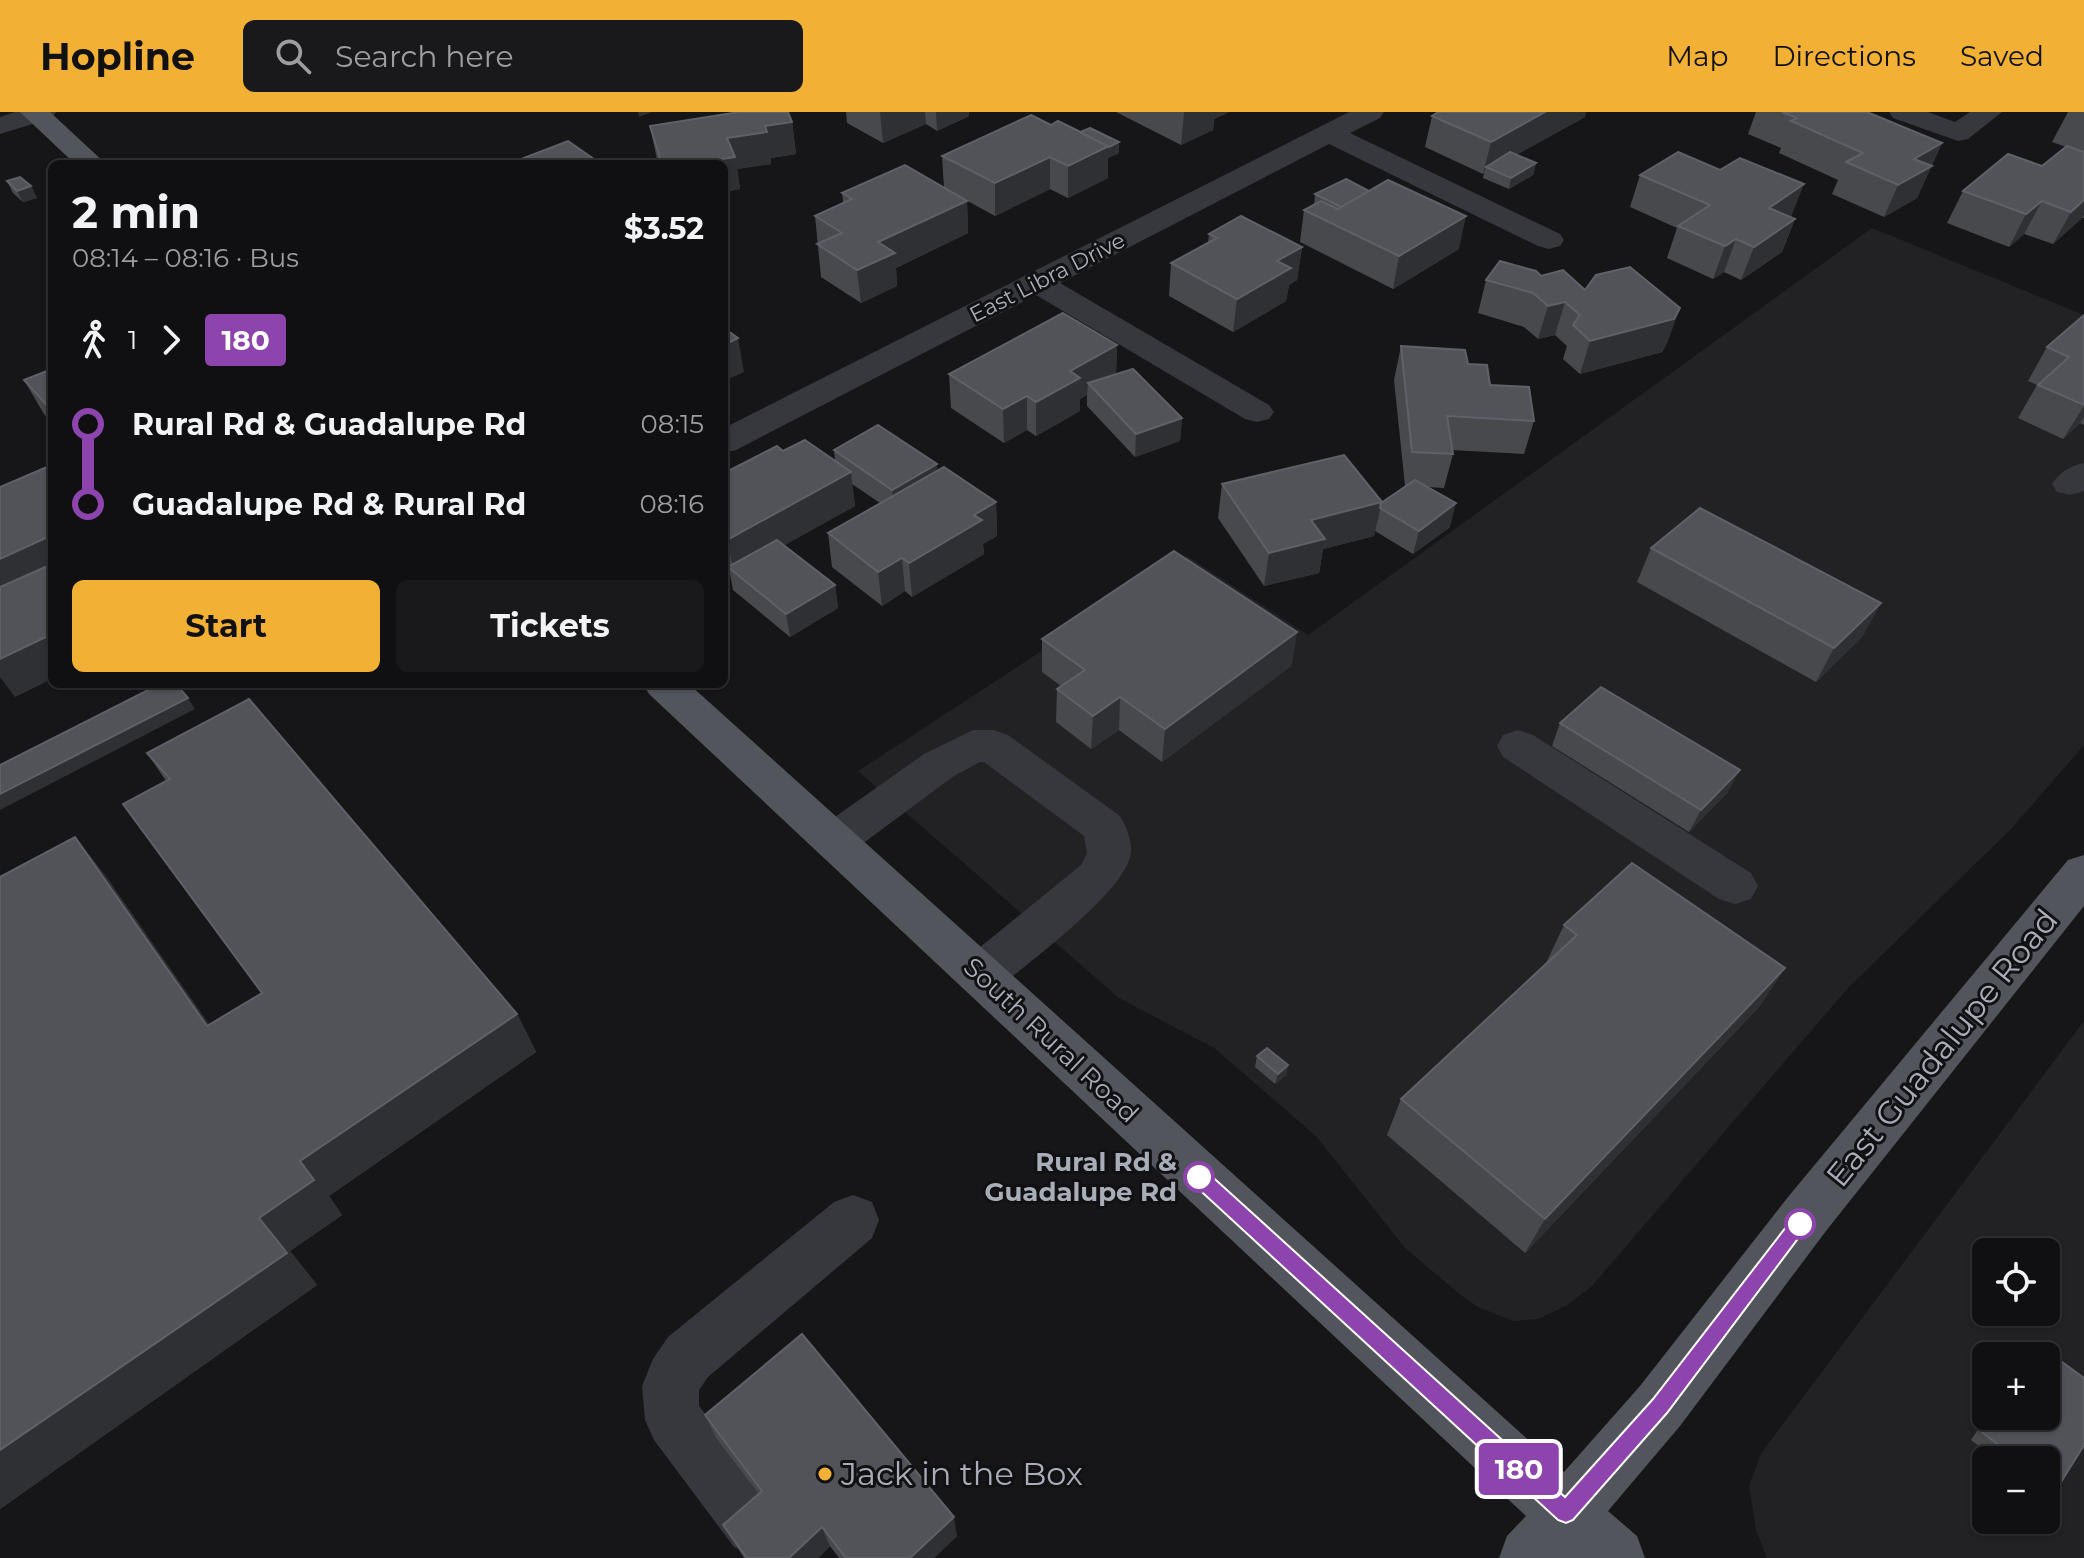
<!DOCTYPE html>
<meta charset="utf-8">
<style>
body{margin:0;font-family:Montserrat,sans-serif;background:#19191b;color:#f1f3f6;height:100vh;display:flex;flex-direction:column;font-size:30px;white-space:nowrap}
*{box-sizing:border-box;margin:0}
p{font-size:26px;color:#9c9d9f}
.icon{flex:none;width:44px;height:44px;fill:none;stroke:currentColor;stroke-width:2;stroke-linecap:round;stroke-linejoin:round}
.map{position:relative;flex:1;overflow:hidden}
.sheet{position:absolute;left:48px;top:48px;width:680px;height:528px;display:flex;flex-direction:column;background:#101012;border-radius:12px;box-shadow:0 2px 6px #0004,0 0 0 2px #303032}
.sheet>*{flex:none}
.badge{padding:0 16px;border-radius:6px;font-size:28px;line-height:52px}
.controls{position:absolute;left:1972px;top:1126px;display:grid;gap:16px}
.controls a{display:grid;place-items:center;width:88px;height:88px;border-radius:12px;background:#101012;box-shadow:0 2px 6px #0004,0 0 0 2px #303032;font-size:40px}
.map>.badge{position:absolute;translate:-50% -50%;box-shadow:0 0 0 4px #fff}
.legs{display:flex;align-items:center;gap:12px;height:88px;padding:0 24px;font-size:26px}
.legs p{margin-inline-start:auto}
.headline{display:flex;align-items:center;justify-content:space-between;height:136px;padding:0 24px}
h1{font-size:44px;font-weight:700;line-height:60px}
.primary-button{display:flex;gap:16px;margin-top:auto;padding:16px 24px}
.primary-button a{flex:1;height:92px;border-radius:12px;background:#f2b134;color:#111;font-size:32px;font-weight:700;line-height:92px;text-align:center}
.primary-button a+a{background:#19191b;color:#f1f3f6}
ul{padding:0 24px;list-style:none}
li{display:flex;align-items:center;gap:28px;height:80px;font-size:30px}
li i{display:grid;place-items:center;width:12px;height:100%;margin:0 10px;background:currentColor}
li i::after{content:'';width:20px;height:20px;margin:-10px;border:6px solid;border-radius:50%;background:#101012}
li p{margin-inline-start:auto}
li:first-child i{background:linear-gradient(#0000 50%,currentColor 0)}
li:last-child i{background:linear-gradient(currentColor 50%,#0000 0)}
header{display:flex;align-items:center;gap:48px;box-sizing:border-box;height:112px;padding:0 40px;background:#f2b134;color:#111}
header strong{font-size:38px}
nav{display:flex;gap:44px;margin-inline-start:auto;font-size:28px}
.search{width:560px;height:72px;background:#19191b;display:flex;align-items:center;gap:20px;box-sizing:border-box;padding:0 28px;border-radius:12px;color:#9c9d9f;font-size:30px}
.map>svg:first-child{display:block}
.built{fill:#222225;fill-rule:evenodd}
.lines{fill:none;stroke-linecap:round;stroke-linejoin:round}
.minor{fill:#37383d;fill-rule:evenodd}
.major{fill:#53555c;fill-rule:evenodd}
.wall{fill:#47494d}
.shaded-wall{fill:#2f3033}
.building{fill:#525359;stroke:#5f6168;stroke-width:2}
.line-1{fill:#8e44ad;stroke:#fff;stroke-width:2}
.stop-1-dot{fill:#fff;stroke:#8e44ad;stroke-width:4}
.poi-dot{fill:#f2b134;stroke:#111113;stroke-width:3}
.labels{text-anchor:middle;stroke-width:6;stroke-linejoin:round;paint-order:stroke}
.far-street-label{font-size:22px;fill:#a8adb8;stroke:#111113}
.street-label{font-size:26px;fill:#a8adb8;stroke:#111113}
.stop-label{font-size:26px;font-weight:bold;fill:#a8adb8;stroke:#111113;text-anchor:end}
.near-street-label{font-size:32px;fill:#a8adb8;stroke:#111113}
.near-poi-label{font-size:32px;fill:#a8adb8;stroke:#111113;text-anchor:start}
</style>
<header>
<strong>Hopline</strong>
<div class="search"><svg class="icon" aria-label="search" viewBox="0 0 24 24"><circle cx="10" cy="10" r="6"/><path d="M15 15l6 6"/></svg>Search here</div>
<nav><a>Map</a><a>Directions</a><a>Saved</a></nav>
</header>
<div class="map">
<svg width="2084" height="1446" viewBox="0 0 2084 1446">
<rect width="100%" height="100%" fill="#161618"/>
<!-- built -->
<g class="built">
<polygon points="1872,116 2084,203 2084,633 2012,716 1847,877 1592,1174 1566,1194 1538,1207 1513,1209 1478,1195 1462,1184 1405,1136 1316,1024 1214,936 1119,886 858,659 1187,444 1308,523"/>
<path d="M2084,909V1446H1767L1756,1418L1749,1373L1762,1340ZM1986,1140H2046V1200H1986ZM1986,1244H2046V1304H1986ZM1986,1348H2046V1408H1986Z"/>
</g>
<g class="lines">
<!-- minor -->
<g class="minor">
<polygon points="15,0 56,0 52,6 0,22 0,5"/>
<polygon points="1349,0 1384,0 1380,6 1350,21 1560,122 1564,128 1560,134 1549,137 1538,134 1329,32 1060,171 1269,293 1274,300 1269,307 1257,310 1245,307 1036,183 736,338 724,341 724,316"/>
<polygon points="1889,0 1928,0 1955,10 1970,0 2002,0 1968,27 1958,29 1893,6"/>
<path d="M2084,351V379L2070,383L2057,380L2052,372C2060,360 2070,354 2084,351Z"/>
<path d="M973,618H993L1008,623L1120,704C1126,714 1132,728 1131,740C1128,778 1028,851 997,877L980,883L963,877L956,863L963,849L1081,753L1087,741L1084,724L984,650H980L954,664L850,741L834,746L818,741L812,729L818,717L924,642Z"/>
<polygon points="1518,618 1533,623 1751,761 1758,774 1751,787 1735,792 1719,787 1503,645 1497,634 1503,623"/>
<polygon points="853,1083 872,1090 879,1108 872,1126 708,1265 699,1278 699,1294 776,1393 785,1414 776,1435 755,1444 734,1435 654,1328 645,1308 642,1274 653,1247 668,1225 834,1090"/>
</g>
<!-- major -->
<g class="major">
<polygon points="20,0 50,0 106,52 75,52"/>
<polygon points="643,572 689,572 1564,1360 1640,1274 1788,1085 2068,748 2084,743 2084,794 1826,1119 1680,1314 1608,1399 1637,1424 1645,1446 1499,1446 1507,1424 1526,1404 649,582"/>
</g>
</g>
<!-- wall -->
<g class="wall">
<polygon points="846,0 969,0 969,4 937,19 926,12 883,31 847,11"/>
<polygon points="1116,0 1229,0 1214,7 1213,18 1181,33"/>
<polygon points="1756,0 1867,0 1942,31 1917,86 1884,105 1832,82 1838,68 1779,41 1781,36 1748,22"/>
<polygon points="2068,0 2084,0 2084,106 2082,106 2053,132 2024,122 2009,135 1947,111 1963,79 2042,54 2066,35 2052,30"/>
<polygon points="1432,4 1585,5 1516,43 1536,51 1533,63 1509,77 1483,66 1484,61 1483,62 1425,35"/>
<polygon points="792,10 796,42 771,46 771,52 737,57 740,77 724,80 724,52 658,52 650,14"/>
<polygon points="1051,13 1119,30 1119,41 1108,46 1108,66 1068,86 1050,77 995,104 953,81 967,89 968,121 896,156 897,174 861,191 821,165 815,104 843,91 842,81 944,76 942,44"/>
<polygon points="1640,63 1791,105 1795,107 1782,140 1741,168 1724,160 1713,167 1667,146 1677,116 1630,95"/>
<polygon points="7,69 31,74 37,86 23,90 13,81"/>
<polygon points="1315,82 1459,137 1393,177 1300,130 1304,98 1314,93"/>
<polygon points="1209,122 1302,135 1297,168 1289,173 1286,189 1233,220 1169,184 1171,151 1208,131"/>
<polygon points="1541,164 1585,178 1668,229 1662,240 1580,262 1563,247 1567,234 1555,223 1538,227 1524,215 1478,201 1486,168"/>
<polygon points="2084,203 2084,313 2080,311 2063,327 2018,306 2037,273 2028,269 2047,235"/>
<polygon points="1117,233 1116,262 1182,306 1180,329 1135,345 1087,294 1087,283 1080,287 1080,299 1036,324 1027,318 1004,331 951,296 949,262"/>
<polygon points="1401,234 1468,252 1534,309 1524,342 1452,338 1453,342 1444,376 1428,375 1450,415 1413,442 1375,419 1374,424 1323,437 1319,461 1264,474 1218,406 1222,372 1382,390 1406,374 1405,374 1394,268"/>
<polygon points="52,257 52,311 44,302 24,268"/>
<polygon points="834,338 937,359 996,390 997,424 983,432 984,442 912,485 905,479 882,494 832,455 828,421 880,391 852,372 855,394 784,433 835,473 838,496 790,525 733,478 729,457 724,454 724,361 835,349"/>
<polygon points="1651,436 1881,491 1862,525 1816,570 1637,470"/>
<polygon points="1297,520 1291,554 1162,650 1119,618 1091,637 1056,610 1057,577 1061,574 1042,560 1042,527"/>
<polygon points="1560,611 1728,680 1689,720 1552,634"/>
<polygon points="147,641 517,902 536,940 329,1084 342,1103 290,1139 317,1173 0,1397 0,765 75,725 107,766 209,913 262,881 166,669"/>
<polygon points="1564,813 1785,856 1759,895 1525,1141 1387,1023 1401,987 1546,851"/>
<polygon points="1257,944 1288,953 1286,963 1275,972 1255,955"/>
<polygon points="2040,1234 2084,1266 2084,1333 2056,1378 2046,1383 2046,1348 1997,1348 1971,1328 1987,1304 2046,1304 2046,1244 2027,1244"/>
<polygon points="705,1303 957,1424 934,1446 839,1446 830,1434 818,1446 744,1446 723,1413 759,1382 716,1326"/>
</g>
<!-- shaded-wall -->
<g class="shaded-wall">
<polygon points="638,0 652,0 639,5"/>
<polygon points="880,0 925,0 926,12 883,31"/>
<polygon points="936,0 969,0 969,4 937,19"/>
<polygon points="1185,0 1229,0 1214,7 1213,18 1181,33 1184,1"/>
<polygon points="1545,0 1586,0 1585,5 1491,57 1486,55 1483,62 1491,30"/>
<polygon points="792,10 796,42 771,46 771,52 737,57 740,77 724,80 724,52 691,52 727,26 765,14"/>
<polygon points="1119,30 1119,41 1108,46 1108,66 1068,86 1068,54"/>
<polygon points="1942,31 1917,86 1884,105 1898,73 1914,47"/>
<polygon points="1050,45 1050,77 995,104 995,71"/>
<polygon points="1536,51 1533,63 1509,77 1511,66"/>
<polygon points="1804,72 1791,105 1769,96"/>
<polygon points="31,74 37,86 23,90 17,79"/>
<polygon points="2084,88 2084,103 2082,106 2053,132 2071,100"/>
<polygon points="967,89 968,121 896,156 897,174 861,191 857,158 878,130"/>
<polygon points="2042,89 2024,122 2009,135 2026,102"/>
<polygon points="1466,104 1459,137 1393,177 1399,144"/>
<polygon points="1795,107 1782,140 1741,168 1754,135"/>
<polygon points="1736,127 1724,160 1713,167 1725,134"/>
<polygon points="1302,135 1297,168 1289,173 1286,189 1233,220 1237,187 1277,149"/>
<polygon points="1565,190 1555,223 1538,227 1548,194"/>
<polygon points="1680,196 1668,229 1662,240 1580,262 1590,229"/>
<polygon points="738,226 744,260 724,269 724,233"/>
<polygon points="1117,233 1116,267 1088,271 1087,283 1080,287 1080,299 1036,324 1036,290 1070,259"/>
<polygon points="1027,284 1027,318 1004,331 1003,297"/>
<polygon points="2084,294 2084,305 2080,311 2063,327"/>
<polygon points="1182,306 1180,329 1135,345 1136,322"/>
<polygon points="937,352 938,376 895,402 892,378"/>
<polygon points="851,360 855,394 735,461 734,459 727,428"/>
<polygon points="996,390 997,424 983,432 984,442 912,485 909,451 974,403"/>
<polygon points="1382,390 1374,424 1323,437 1319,461 1264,474 1269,441 1311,408"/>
<polygon points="1456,391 1450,415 1413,442 1419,419"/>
<polygon points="52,423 52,467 0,491 0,447"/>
<polygon points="902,446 905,479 882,494 878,460"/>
<polygon points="835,473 838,496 790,525 786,502"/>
<polygon points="1881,491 1862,525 1816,570 1834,536"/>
<polygon points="1297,520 1291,554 1162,650 1165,617"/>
<polygon points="52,522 52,567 15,585 0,565 0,547"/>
<polygon points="1120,585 1119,618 1091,637 1093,604"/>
<polygon points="188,586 195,597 0,698 0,682"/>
<polygon points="1740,658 1728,680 1689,720 1701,698"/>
<polygon points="75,725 107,766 237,952 207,914"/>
<polygon points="1785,856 1759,895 1525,1141 1545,1107"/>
<polygon points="517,902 536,940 329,1084 342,1103 290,1139 317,1173 0,1397 0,1338 259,1106 300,1049"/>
<polygon points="1288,953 1286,963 1275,972 1278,962"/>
<polygon points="954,1405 957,1424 934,1446 910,1446"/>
<polygon points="822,1415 830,1434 818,1446 789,1446"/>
</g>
<!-- building -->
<g class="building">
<polygon points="739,0 788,0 792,10 765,14 767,20 727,26 735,45 691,52 662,52 650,14"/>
<polygon points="1438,0 1545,0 1491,30 1432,4"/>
<polygon points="1782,0 1867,0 1942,31 1914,47 1932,54 1898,73 1846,50 1863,41 1791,9 1797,6"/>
<polygon points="1031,3 1051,13 1058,9 1109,34 1068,54 1050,45 995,71 942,44"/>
<polygon points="1090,16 1119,30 1109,35 1080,20"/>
<polygon points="568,29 601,52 508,52"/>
<polygon points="2067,34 2084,40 2084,88 2071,100 2042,89 2026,102 1963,79 2008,42 2042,54"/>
<polygon points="1510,40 1536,51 1511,66 1486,55"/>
<polygon points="1678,40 1720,58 1740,46 1804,72 1769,96 1795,107 1754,135 1736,127 1725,134 1678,114 1710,93 1640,63"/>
<polygon points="905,53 967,89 878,130 895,141 857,158 817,132 842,121 815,104 852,87 842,81"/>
<polygon points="20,65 31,74 17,79 7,69"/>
<polygon points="1346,67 1369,79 1341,95 1315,82"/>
<polygon points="1388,68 1466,104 1399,144 1304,98 1321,89 1338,97"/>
<polygon points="1241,104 1302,135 1277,149 1291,156 1237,187 1171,151 1217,126 1209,122"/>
<polygon points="1500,149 1536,159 1541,164 1563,158 1585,178 1596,163 1630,155 1680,196 1674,207 1590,229 1573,213 1580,203 1565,190 1548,194 1533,181 1486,168"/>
<polygon points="1063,201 1117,233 1070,259 1080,266 1036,290 1027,284 1003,297 949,262"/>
<polygon points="2084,203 2084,293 2038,273 2069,245 2047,235"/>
<polygon points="724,216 738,226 724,233"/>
<polygon points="1401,234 1465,238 1468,252 1487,253 1490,273 1529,275 1534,309 1447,304 1453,342 1412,340"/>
<polygon points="52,257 52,299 24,268"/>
<polygon points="1133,257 1182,306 1136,322 1088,271"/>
<polygon points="878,313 937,352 892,378 834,338"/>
<polygon points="805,328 851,360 727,428 724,425 724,361 777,334 783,339"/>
<polygon points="1344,343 1382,390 1311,408 1325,427 1269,441 1222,372"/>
<polygon points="47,355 52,360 52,423 0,447 0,375"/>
<polygon points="944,355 996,390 974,403 982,408 909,451 902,446 878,460 828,421"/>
<polygon points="1415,368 1456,391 1419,419 1380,396 1381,391"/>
<polygon points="1700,396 1881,491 1834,536 1651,436"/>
<polygon points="777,428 835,473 786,502 728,455"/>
<polygon points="1174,439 1297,520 1165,617 1120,585 1093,604 1057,577 1085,558 1042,527"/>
<polygon points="52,452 52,522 0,547 0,475"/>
<polygon points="160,572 176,572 188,586 0,682 0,653"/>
<polygon points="1601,575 1740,658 1701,698 1560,611"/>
<polygon points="249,587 517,902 300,1049 314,1068 259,1106 287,1141 0,1338 0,765 75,725 207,914 262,881 123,692 170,667 147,641"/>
<polygon points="1632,751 1785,856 1545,1107 1401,987 1577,823 1564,813"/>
<polygon points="1267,936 1288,953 1278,962 1257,944"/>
<polygon points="802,1222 954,1405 910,1446 846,1446 822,1415 789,1446 747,1446 723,1413 762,1379 705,1303"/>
<polygon points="2040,1234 2084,1266 2084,1333 2056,1378 2046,1370 2046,1348 2018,1348 1982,1320 1993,1304 2046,1304 2046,1244 2033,1244"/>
</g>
<!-- line-1 -->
<polygon class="line-1" points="1199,1056 1206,1059 1565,1385 1653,1287 1793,1106 1800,1103 1806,1106 1809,1112 1667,1301 1573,1408 1566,1411 1558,1408 1192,1071 1190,1065 1192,1059"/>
<!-- markers -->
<g class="stop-1-dot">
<circle cx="1199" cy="1065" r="14"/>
<circle cx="1800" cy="1112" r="14"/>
</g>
<circle class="poi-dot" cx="825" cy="1362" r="8"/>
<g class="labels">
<!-- far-street labels -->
<g class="far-street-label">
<text transform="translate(1047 165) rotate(-27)" y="8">East Libra Drive</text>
</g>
<!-- street labels -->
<g class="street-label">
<text transform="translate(1051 928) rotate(43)" y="9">South Rural Road</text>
</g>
<!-- stop labels -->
<g class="stop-label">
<text x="1177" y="1059">Rural Rd &amp;<tspan x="1177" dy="30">Guadalupe Rd</tspan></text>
</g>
<!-- near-street labels -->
<g class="near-street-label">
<text transform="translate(1942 936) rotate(-51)" y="11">East Guadalupe Road</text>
</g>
<!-- near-poi labels -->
<g class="near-poi-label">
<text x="841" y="1373">Jack in the Box</text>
</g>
</g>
</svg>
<div class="controls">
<a><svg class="icon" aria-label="locate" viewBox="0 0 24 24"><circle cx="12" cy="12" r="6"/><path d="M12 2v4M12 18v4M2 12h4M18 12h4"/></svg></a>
<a>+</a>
<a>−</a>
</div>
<b class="badge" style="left:1519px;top:1357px;background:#8e44ad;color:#fff">180</b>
<section class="sheet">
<div class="headline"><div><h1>2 min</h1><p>08:14 – 08:16 · Bus</p></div><b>$3.52</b></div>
<div class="legs"><svg class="icon" aria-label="walk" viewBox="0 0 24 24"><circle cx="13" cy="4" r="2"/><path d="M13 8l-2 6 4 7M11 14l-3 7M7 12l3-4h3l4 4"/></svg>1<svg class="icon" aria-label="forward" viewBox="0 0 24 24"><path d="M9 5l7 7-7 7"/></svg><b class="badge" style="background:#8e44ad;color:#fff">180</b></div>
<ul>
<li><i style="color:#8e44ad"></i><b>Rural Rd &amp; Guadalupe Rd</b><p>08:15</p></li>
<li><i style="color:#8e44ad"></i><b>Guadalupe Rd &amp; Rural Rd</b><p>08:16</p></li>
</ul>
<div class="primary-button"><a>Start</a><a>Tickets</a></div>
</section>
</div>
